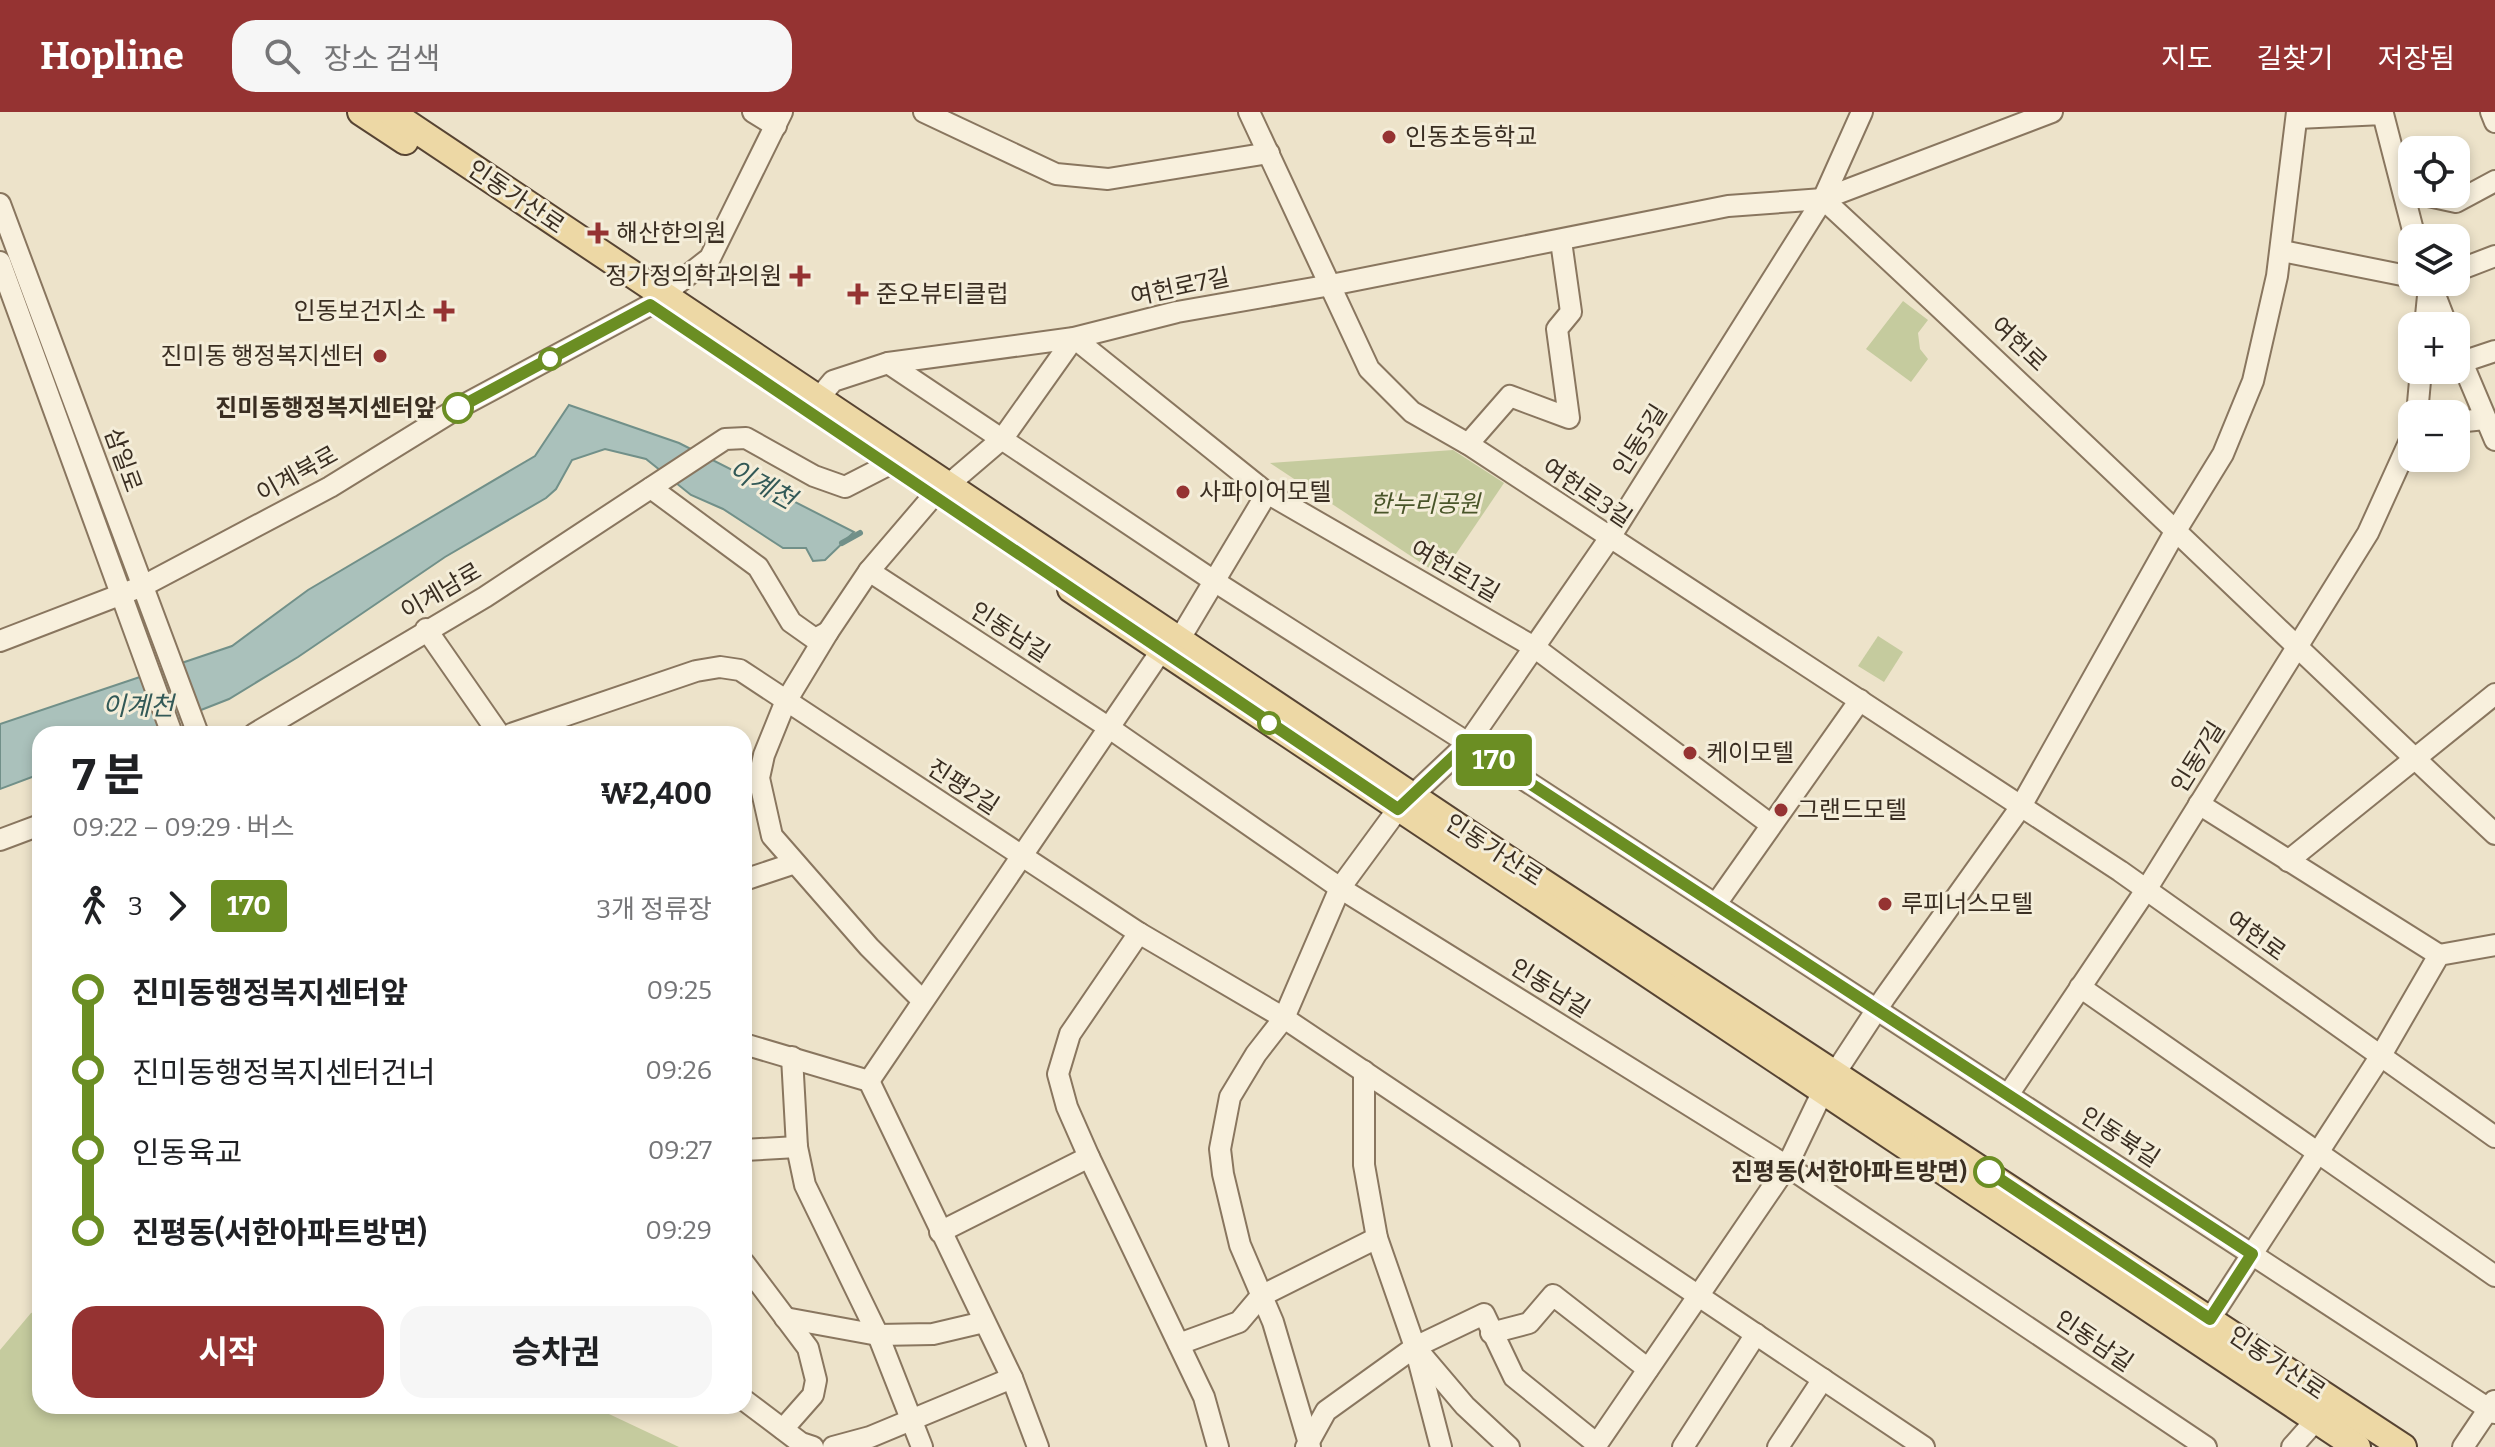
<!DOCTYPE html>
<html lang="ko">
<meta charset="utf-8">
<style>
body{margin:0;font-family:Bitter,"Noto Sans KR",serif;background:#f6f6f6;color:#202124;height:100vh;display:flex;flex-direction:column;font-size:30px;white-space:nowrap}
*{box-sizing:border-box;margin:0}
p{font-size:26px;color:#757577}
.icon{flex:none;width:44px;height:44px;fill:none;stroke:currentColor;stroke-width:2;stroke-linecap:round;stroke-linejoin:round}
.map{position:relative;flex:1;overflow:hidden}
.drawer{position:absolute;left:32px;top:614px;width:720px;height:688px;display:flex;flex-direction:column;background:#fff;border-radius:24px;box-shadow:0 4px 12px #0003}
.drawer>*{flex:none}
.badge{padding:0 16px;border-radius:6px;font-size:28px;line-height:52px}
.tools{position:absolute;left:2398px;top:24px;display:grid;gap:16px}
.tools a{display:grid;place-items:center;width:72px;height:72px;border-radius:16px;background:#fff;box-shadow:0 4px 12px #0003;font-size:40px}
.map>.badge{position:absolute;translate:-50% -50%;box-shadow:0 0 0 4px #fff}
.legs{display:flex;align-items:center;gap:12px;height:88px;padding:0 40px;font-size:26px}
.legs p{margin-inline-start:auto}
.headline{display:flex;align-items:center;justify-content:space-between;height:136px;padding:0 40px}
h1{font-size:44px;font-weight:700;line-height:60px}
.primary-button{display:flex;gap:16px;margin-top:auto;padding:16px 40px}
.primary-button a{flex:1;height:92px;border-radius:24px;background:#953332;color:#fff;font-size:32px;font-weight:700;line-height:92px;text-align:center}
.primary-button a+a{background:#f6f6f6;color:#202124}
ul{padding:0 40px;list-style:none}
li{display:flex;align-items:center;gap:28px;height:80px;font-size:30px}
li i{display:grid;place-items:center;width:12px;height:100%;margin:0 10px;background:currentColor}
li i::after{content:'';width:20px;height:20px;margin:-10px;border:6px solid;border-radius:50%;background:#fff}
li p{margin-inline-start:auto}
li:first-child i{background:linear-gradient(#0000 50%,currentColor 0)}
li:last-child i{background:linear-gradient(currentColor 50%,#0000 0)}
header{display:flex;align-items:center;gap:48px;box-sizing:border-box;height:112px;padding:0 40px;background:#953332;color:#fff}
header strong{font-size:38px}
nav{display:flex;gap:44px;margin-inline-start:auto;font-size:28px}
.search{width:560px;height:72px;background:#f6f6f6;display:flex;align-items:center;gap:20px;box-sizing:border-box;padding:0 28px;border-radius:24px;color:#757577;font-size:30px}
.map>svg:first-child{display:block}
.green{fill:#c5cb9e}
.water{fill:#aac1bb;stroke:#719089;stroke-width:2}
.lines{fill:none;stroke-linecap:round;stroke-linejoin:round}
.stream{stroke:#719089;stroke-width:6}
.minor-casing{stroke:#89765f;stroke-width:24}
.major-casing{stroke:#574433;stroke-width:30}
.minor{stroke:#f8f0dd;stroke-width:20}
.major{stroke:#edd8a5;stroke-width:26}
.line-1-casing{stroke:#fff;stroke-width:18}
.line-1{stroke:#6b8e23;stroke-width:12}
.poi-dot{fill:#953332;stroke:#f4edd9;stroke-width:3}
.stop-1-dot{fill:#fff;stroke:#6b8e23;stroke-width:4}
.labels{text-anchor:middle;stroke-width:6;stroke-linejoin:round;paint-order:stroke}
.poi-label{font-size:24px;fill:#3a2e22;stroke:#f4edd9;text-anchor:start}
.street-label{font-size:24px;fill:#3a2e22;stroke:#f4edd9}
.stop-label{font-size:24px;font-weight:bold;fill:#3a2e22;stroke:#f4edd9;text-anchor:end}
.park-label{font-size:24px;font-style:italic;fill:#495529;stroke:#f4edd9}
.water-label{font-size:26px;font-style:italic;fill:#325957;stroke:#f4edd9}
</style>
<header>
<strong>Hopline</strong>
<div class="search"><svg class="icon" aria-label="search" viewBox="0 0 24 24"><circle cx="10" cy="10" r="6"/><path d="M15 15l6 6"/></svg>장소 검색</div>
<nav><a>지도</a><a>길찾기</a><a>저장됨</a></nav>
</header>
<div class="map">
<svg width="2495" height="1335" viewBox="0 0 2495 1335">
<rect width="100%" height="100%" fill="#ede3ca"/>
<!-- green -->
<g class="green">
<polygon points="1903,189 1928,208 1918,221 1920,237 1928,247 1911,270 1866,237"/>
<polygon points="1453,338 1504,371 1441,464 1270,351"/>
<polygon points="1878,524 1903,540 1884,570 1858,554"/>
<polygon points="40,1198 40,1294 592,1294 679,1335 0,1335 0,1238 31,1201"/>
</g>
<!-- water -->
<polygon class="water" points="569,293 679,331 854,420 825,448 813,449 806,436 783,436 723,397 691,383 646,347 605,337 572,348 556,377 546,386 445,445 298,545 229,587 140,622 40,622 40,662 0,677 0,612 232,534 308,478 535,344"/>
<g class="lines">
<!-- stream -->
<polyline class="stream" points="842,431 860,421"/>
<!-- minor casing -->
<g class="minor-casing">
<g id="minor">
<polyline points="753,0 776,14"/>
<polyline points="924,0 1056,62 1108,67 1269,41"/>
<polyline points="1249,0 1369,257 1412,300 1468,332 2120,759 2495,1025"/>
<polyline points="2491,0 2495,10"/>
<polyline points="2297,6 2383,2 2415,126"/>
<polyline points="2419,82 2456,90 2495,69"/>
<path d="M1823,87C2050,296 2270,511 2495,722"/>
<polyline points="0,92 198,622"/>
<polyline points="2282,139 2412,165"/>
<polyline points="0,150 172,622"/>
<polyline points="2456,159 2495,144"/>
<polyline points="2430,170 2447,214"/>
<polyline points="2425,214 2429,174"/>
<polyline points="2456,236 2495,328"/>
<polyline points="2462,250 2495,239"/>
<polyline points="888,251 1214,469 1468,631 2495,1301"/>
<polyline points="818,287 833,269 888,251 1074,226 1177,200 1331,173 1728,94 1823,87 2052,0"/>
<polyline points="2417,302 2421,258"/>
<polyline points="2456,310 2485,307"/>
<polyline points="1468,332 1510,284 1569,306 1557,217 1571,200 1561,129"/>
<polyline points="948,373 1003,326 1074,226 1267,381 1534,535 1770,712"/>
<polyline points="651,376 758,455 791,510 815,527 828,520"/>
<polyline points="869,459 1108,615 1340,776 1787,1054 2206,1335"/>
<polyline points="426,517 499,622"/>
<polyline points="1179,528 1267,381"/>
<polyline points="0,529 143,474 330,375 458,296 650,193 710,146 782,0"/>
<polyline points="254,622 485,485 725,327 746,326 814,364 845,375 888,353"/>
<polyline points="511,622 696,559 720,555 740,558 1139,821 1284,906 1924,1335"/>
<polyline points="2199,692 2439,843"/>
<polyline points="0,728 40,713"/>
<polyline points="2288,749 2495,582"/>
<polyline points="744,768 795,751"/>
<polyline points="1716,792 1860,588"/>
<polyline points="1139,821 1070,922 1058,962 1067,995 1089,1045 1204,1285 1218,1335"/>
<polyline points="2080,875 2495,1164"/>
<polyline points="922,888 869,835 772,724 759,666 764,643 785,591 828,520 869,459 934,383"/>
<polyline points="744,932 869,969 1012,1266 1038,1335"/>
<polyline points="792,945 797,1035 805,1073 878,1223 922,1335"/>
<polyline points="1364,959 1364,1053 1377,1126 1415,1235 1441,1335"/>
<polyline points="869,969 1161,539"/>
<polyline points="2008,983 2146,778 2368,421 2412,324"/>
<polyline points="744,1038 797,1035"/>
<polyline points="940,1120 1089,1045"/>
<polyline points="744,1151 808,1236 816,1268 813,1283 783,1317"/>
<polyline points="785,1206 878,1223 933,1222 984,1210"/>
<polyline points="2210,1207 2380,945 2439,843 2495,833"/>
<polyline points="1491,1221 1529,1211 1553,1183 1648,1257"/>
<polyline points="1179,1232 1239,1210 1261,1184 1377,1126"/>
<polyline points="1420,1241 1465,1294 1509,1335"/>
<polyline points="744,1288 801,1331 813,1335"/>
<polyline points="833,1335 870,1325 1012,1266"/>
<polyline points="1306,1335 1326,1299 1415,1235 1484,1202 1514,1265 1597,1332"/>
<polyline points="1310,1335 1273,1210 1240,1133 1223,1062 1220,1037 1230,985 1256,942 1284,906 1340,776 1398,697 1468,631 1609,427 1823,87 1862,0"/>
<polyline points="1595,1335 1787,1054 1822,981 1885,885 2020,696 2175,420 2223,342 2253,269 2277,164 2297,0"/>
<polyline points="1683,1335 1756,1222"/>
<polyline points="1778,1335 1823,1267"/>
<polyline points="2292,1335 2316,1308"/>
<polyline points="2463,1335 2494,1289"/>
</g>
</g>
<!-- major casing -->
<g class="major-casing">
<g id="major">
<polyline points="361,0 405,29"/>
<polyline points="390,0 1463,718 2403,1335"/>
<polyline points="1071,477 2357,1335"/>
</g>
</g>
<!-- minor -->
<use href="#minor" class="minor"/>
<!-- major -->
<use href="#major" class="major"/>
</g>
<g class="lines">
<!-- line-1 casing -->
<g class="line-1-casing">
<polyline id="line-1" points="458,296 650,193 1398,697 1468,631 2252,1142 2210,1207 1989,1060"/>
</g>
<!-- line-1 -->
<use href="#line-1" class="line-1"/>
</g>
<!-- markers -->
<g class="poi-dot">
<circle cx="1389" cy="25" r="8"/>
<path d="M594 109h8v8h8v8h-8v8h-8v-8h-8v-8h8z"/>
<path d="M796 152h8v8h8v8h-8v8h-8v-8h-8v-8h8z"/>
<path d="M854 170h8v8h8v8h-8v8h-8v-8h-8v-8h8z"/>
<path d="M440 187h8v8h8v8h-8v8h-8v-8h-8v-8h8z"/>
<circle cx="380" cy="244" r="8"/>
<circle cx="1183" cy="380" r="8"/>
<circle cx="1690" cy="641" r="8"/>
<circle cx="1781" cy="698" r="8"/>
<circle cx="1885" cy="792" r="8"/>
</g>
<g class="stop-1-dot">
<circle cx="550" cy="247" r="10"/>
<circle cx="458" cy="296" r="14"/>
<circle cx="1269" cy="611" r="10"/>
<circle cx="1989" cy="1060" r="14"/>
</g>
<g class="labels">
<!-- poi labels -->
<g class="poi-label">
<text x="1405" y="33">인동초등학교</text>
<text x="616" y="129">해산한의원</text>
<text x="782" y="172" text-anchor="end">정가정의학과의원</text>
<text x="876" y="190">준오뷰티클럽</text>
<text x="426" y="207" text-anchor="end">인동보건지소</text>
<text x="364" y="252" text-anchor="end">진미동 행정복지센터</text>
<text x="1199" y="388">사파이어모텔</text>
<text x="1706" y="649">케이모텔</text>
<text x="1797" y="706">그랜드모텔</text>
<text x="1901" y="800">루피너스모텔</text>
</g>
<!-- street labels -->
<g class="street-label">
<text transform="translate(516 85) rotate(34)" y="8">인동가산로</text>
<text transform="translate(1180 175) rotate(-12)" y="8">여헌로7길</text>
<text transform="translate(2019 232) rotate(43)" y="8">여헌로</text>
<text transform="translate(1640 328) rotate(-58)" y="8">인동5길</text>
<text transform="translate(123 348) rotate(70)" y="8">삼일로</text>
<text transform="translate(297 362) rotate(-29)" y="8">이계북로</text>
<text transform="translate(1587 381) rotate(34)" y="8">여헌로3길</text>
<text transform="translate(1455 459) rotate(30)" y="8">여헌로1길</text>
<text transform="translate(441 479) rotate(-30)" y="8">이계남로</text>
<text transform="translate(1010 520) rotate(33)" y="8">인동남길</text>
<text transform="translate(2198 645) rotate(-58)" y="8">인동7길</text>
<text transform="translate(963 675) rotate(33)" y="8">진평2길</text>
<text transform="translate(1494 738) rotate(33)" y="8">인동가산로</text>
<text transform="translate(2256 824) rotate(36)" y="8">여헌로</text>
<text transform="translate(1550 876) rotate(32)" y="8">인동남길</text>
<text transform="translate(2120 1025) rotate(33)" y="8">인동북길</text>
<text transform="translate(2094 1229) rotate(34)" y="8">인동남길</text>
<text transform="translate(2277 1251) rotate(34)" y="8">인동가산로</text>
</g>
<!-- stop labels -->
<g class="stop-label">
<text x="436" y="304">진미동행정복지센터앞</text>
<text x="1967" y="1068">진평동(서한아파트방면)</text>
</g>
<!-- park labels -->
<g class="park-label">
<text x="1425" y="400">한누리공원</text>
</g>
<!-- water labels -->
<g class="water-label">
<text transform="translate(762 372) rotate(29)" y="9">이계천</text>
<text x="138" y="603">이계천</text>
</g>
</g>
</svg>
<div class="tools">
<a><svg class="icon" aria-label="locate" viewBox="0 0 24 24"><circle cx="12" cy="12" r="6"/><path d="M12 2v4M12 18v4M2 12h4M18 12h4"/></svg></a>
<a><svg class="icon" aria-label="layers" viewBox="0 0 24 24"><path d="M12 4l9 5-9 5-9-5zM3 14l9 5 9-5"/></svg></a>
<a>+</a>
<a>−</a>
</div>
<b class="badge" style="left:1494px;top:648px;background:#6b8e23;color:#fff">170</b>
<section class="drawer">
<div class="headline"><div><h1>7 분</h1><p>09:22 – 09:29 · 버스</p></div><b>₩2,400</b></div>
<div class="legs"><svg class="icon" aria-label="walk" viewBox="0 0 24 24"><circle cx="13" cy="4" r="2"/><path d="M13 8l-2 6 4 7M11 14l-3 7M7 12l3-4h3l4 4"/></svg>3<svg class="icon" aria-label="forward" viewBox="0 0 24 24"><path d="M9 5l7 7-7 7"/></svg><b class="badge" style="background:#6b8e23;color:#fff">170</b><p>3개 정류장</p></div>
<ul>
<li><i style="color:#6b8e23"></i><b>진미동행정복지센터앞</b><p>09:25</p></li>
<li><i style="color:#6b8e23"></i><span>진미동행정복지센터건너</span><p>09:26</p></li>
<li><i style="color:#6b8e23"></i><span>인동육교</span><p>09:27</p></li>
<li><i style="color:#6b8e23"></i><b>진평동(서한아파트방면)</b><p>09:29</p></li>
</ul>
<div class="primary-button"><a>시작</a><a>승차권</a></div>
</section>
</div>
